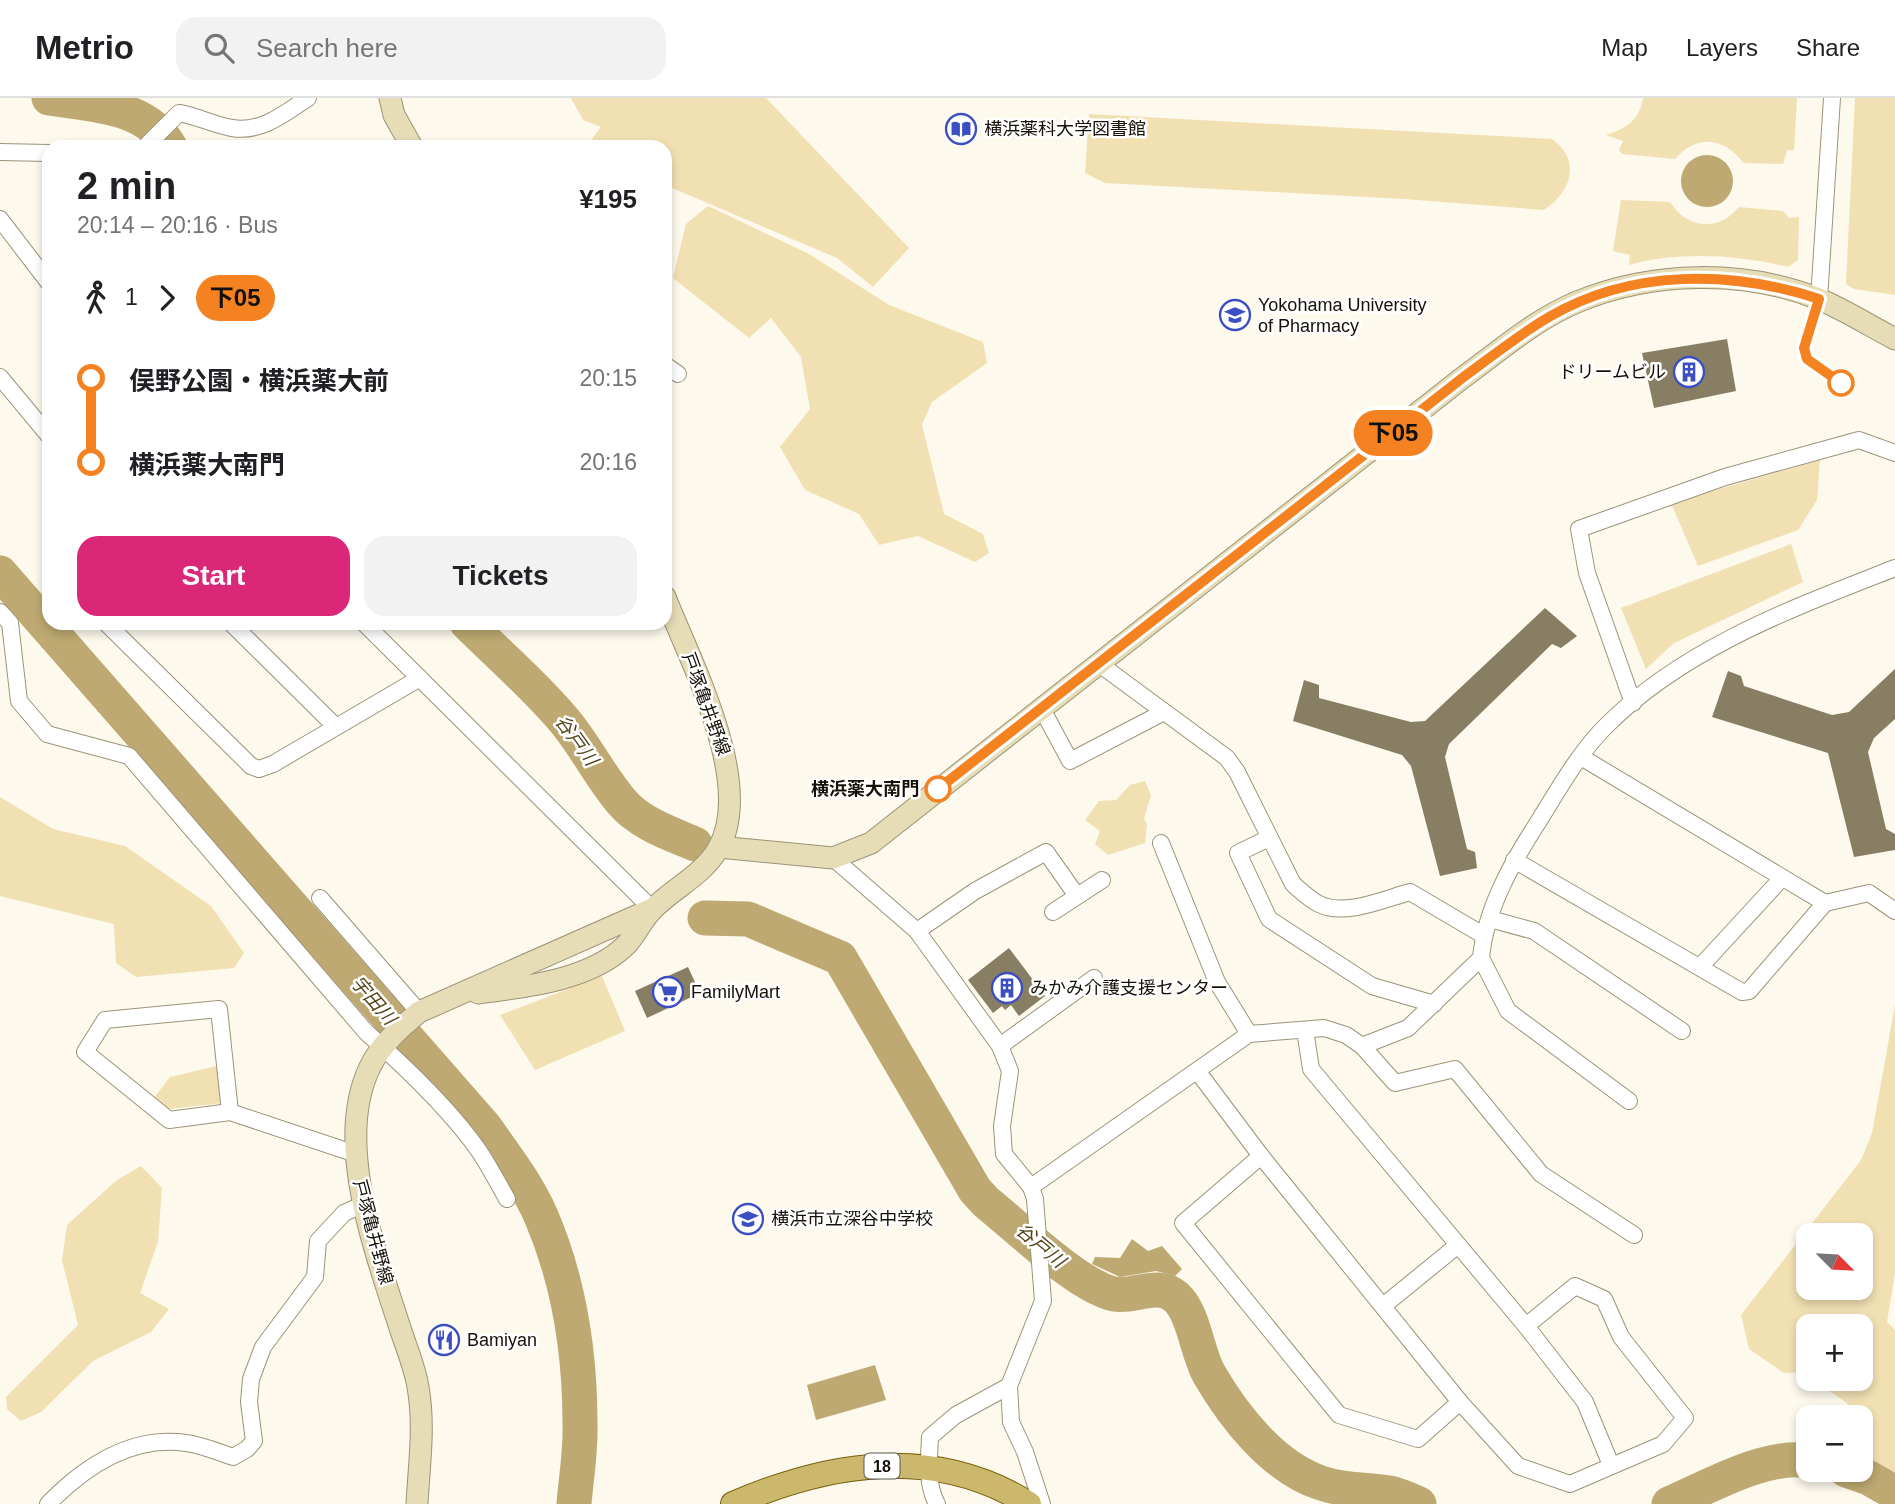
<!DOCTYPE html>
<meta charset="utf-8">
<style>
body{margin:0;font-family:Helvetica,"Noto Sans JP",sans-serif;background:#f2f2f2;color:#202124;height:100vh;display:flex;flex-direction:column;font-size:26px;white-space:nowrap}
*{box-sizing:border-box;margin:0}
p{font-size:23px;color:#757577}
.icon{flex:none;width:38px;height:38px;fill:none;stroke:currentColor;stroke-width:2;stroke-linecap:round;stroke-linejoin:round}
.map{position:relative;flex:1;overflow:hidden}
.drawer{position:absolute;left:42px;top:42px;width:630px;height:490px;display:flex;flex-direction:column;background:#fff;border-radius:21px;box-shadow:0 4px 10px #0003}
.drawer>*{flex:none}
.badge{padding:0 14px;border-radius:23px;font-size:24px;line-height:46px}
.needle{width:46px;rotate:114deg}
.buttons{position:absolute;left:1796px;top:1125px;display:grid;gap:14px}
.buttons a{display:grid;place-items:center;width:77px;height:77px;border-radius:14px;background:#fff;box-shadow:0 4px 10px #0003;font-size:35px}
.map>.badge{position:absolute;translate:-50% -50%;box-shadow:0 0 0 4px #fff}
.legs{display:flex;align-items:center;gap:10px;height:77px;padding:0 35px;font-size:23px}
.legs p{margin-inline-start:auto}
.overview{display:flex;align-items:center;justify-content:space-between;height:119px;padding:0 35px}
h1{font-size:38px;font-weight:800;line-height:52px}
.primary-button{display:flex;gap:14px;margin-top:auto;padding:14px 35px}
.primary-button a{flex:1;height:80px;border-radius:21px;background:#db2777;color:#fff;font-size:28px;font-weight:800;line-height:80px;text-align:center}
.primary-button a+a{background:#f2f2f2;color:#202124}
ul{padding:0 35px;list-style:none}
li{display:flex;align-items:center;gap:24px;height:84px;font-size:26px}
li i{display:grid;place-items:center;width:10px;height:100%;margin:0 9px;background:currentColor}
li i::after{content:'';width:18px;height:18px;margin:-9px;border:5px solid;border-radius:50%;background:#fff}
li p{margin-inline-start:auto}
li:first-child i{background:linear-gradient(#0000 50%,currentColor 0)}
li:last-child i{background:linear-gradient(currentColor 50%,#0000 0)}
header{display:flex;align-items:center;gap:42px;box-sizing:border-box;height:98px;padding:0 35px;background:#fff;border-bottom:2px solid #e0e0e0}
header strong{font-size:33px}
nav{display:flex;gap:38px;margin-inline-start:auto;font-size:24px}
.search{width:490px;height:63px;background:#f2f2f2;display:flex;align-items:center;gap:18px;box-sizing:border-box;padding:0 24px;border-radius:21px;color:#757577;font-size:26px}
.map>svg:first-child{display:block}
.green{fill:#f1e0b2;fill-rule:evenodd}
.water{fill:#bda971}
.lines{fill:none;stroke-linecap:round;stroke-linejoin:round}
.river{stroke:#bda971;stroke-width:35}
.building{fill:#887e63}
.street-casing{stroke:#9c9377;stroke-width:18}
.secondary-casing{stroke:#9c9377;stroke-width:23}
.primary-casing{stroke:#765f0a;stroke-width:26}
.street{stroke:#fff;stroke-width:16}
.secondary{stroke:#e6dcb6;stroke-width:21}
.primary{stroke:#ccb86d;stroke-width:24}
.line-1-casing{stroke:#fff;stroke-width:16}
.line-1{stroke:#f58220;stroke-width:10}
.stop-1-dot{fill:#fff;stroke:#f58220;stroke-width:3.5}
.labels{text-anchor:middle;stroke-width:5;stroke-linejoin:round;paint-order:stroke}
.shield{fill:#fff;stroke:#5b5851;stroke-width:2}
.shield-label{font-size:16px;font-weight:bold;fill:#151107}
.poi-label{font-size:18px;fill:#151107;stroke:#fff;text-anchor:start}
.street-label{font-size:18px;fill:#151107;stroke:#fff}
.stop-label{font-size:18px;font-weight:bold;fill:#151107;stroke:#fff;text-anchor:end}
.water-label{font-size:19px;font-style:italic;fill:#544519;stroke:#fff}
</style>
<header>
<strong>Metrio</strong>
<div class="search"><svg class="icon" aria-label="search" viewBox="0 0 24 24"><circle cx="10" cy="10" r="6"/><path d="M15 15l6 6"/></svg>Search here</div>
<nav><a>Map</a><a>Layers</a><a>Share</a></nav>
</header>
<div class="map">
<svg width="1895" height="1406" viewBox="0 0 1895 1406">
<rect width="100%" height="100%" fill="#fdf9ed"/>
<!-- green -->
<g class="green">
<polygon points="571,0 766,0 909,150 873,189 837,160 665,87 665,49 586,49 601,29 583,22"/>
<path d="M1643,0H1797L1794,52H1787L1783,66L1744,65C1724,40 1698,35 1675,61L1622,56L1619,52L1623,43L1606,37C1627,30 1639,23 1643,0Z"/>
<polygon points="1855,0 1895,0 1895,197 1854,191 1846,186"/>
<path d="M1089,16L1552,41C1582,62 1571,94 1544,112L1404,101L1105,85L1085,75Z"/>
<path d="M1621,102L1670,104C1687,131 1719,134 1739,109L1783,113L1789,120L1799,119L1798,162L1788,169C1738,157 1680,153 1629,167L1630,157L1613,153Z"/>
<polygon points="708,108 809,156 889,207 983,244 987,265 932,304 922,327 944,416 983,436 989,455 975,464 918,438 879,447 859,416 805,392 780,349 810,311 801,259 771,220 749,240 673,180 686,126"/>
<polygon points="1820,362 1817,402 1798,432 1698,468 1671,405"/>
<polygon points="1791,446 1803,484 1674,545 1646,571 1621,510"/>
<polygon points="1145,683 1151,697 1144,721 1147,726 1145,745 1108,757 1095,746 1100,733 1085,722 1099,703 1116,702 1130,687"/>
<polygon points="0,699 53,731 125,748 211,808 244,855 234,870 136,879 116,865 114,826 0,798"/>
<polygon points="602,878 625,933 535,972 500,917"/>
<path d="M1895,907V1175L1887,1224L1895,1232V1385L1874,1372L1860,1338V1320L1853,1319L1847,1305L1812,1281H1860V1228H1808V1278L1802,1274L1784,1275L1749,1251L1741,1217L1861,1062L1872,1035ZM1808,1138H1860V1190H1808Z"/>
<polygon points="217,968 223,1005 168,1011 154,1000 170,979"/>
<polygon points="141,1068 162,1090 158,1144 140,1195 169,1211 151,1234 93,1263 41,1314 21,1323 7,1311 6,1299 78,1227 62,1162 67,1127 117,1082"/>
</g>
<!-- water -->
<g class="water">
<circle cx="1707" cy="83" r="26"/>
<polygon points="1132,1141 1148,1153 1162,1148 1182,1171 1175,1178 1156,1173 1120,1179 1092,1166 1095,1159 1120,1160"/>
<polygon points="875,1267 886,1302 816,1322 807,1287"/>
</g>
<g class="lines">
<!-- river -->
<g class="river">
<path d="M49,0C92,7 146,7 170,49"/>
<path d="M0,475L484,1028C504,1056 527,1086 541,1118C569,1183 580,1256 580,1326C581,1353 576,1380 574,1406"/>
<path d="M467,525C499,557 533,586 562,620C584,645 599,677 621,703C639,725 669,735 695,746"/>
<path d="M705,820L748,821L840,860L975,1092L986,1104C1016,1128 1078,1188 1114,1196C1135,1200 1157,1183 1176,1199C1194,1215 1197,1255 1209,1276C1234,1319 1273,1369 1321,1385C1344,1393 1366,1391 1389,1395C1399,1397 1410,1402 1419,1406"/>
<polyline points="1846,1372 1869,1380 1895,1395"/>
<path d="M1669,1406C1707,1390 1766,1355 1808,1363"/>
</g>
</g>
<!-- building -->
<g class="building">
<polygon points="1727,241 1736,293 1654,310 1642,255"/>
<polygon points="1545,510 1577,538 1561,550 1552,546 1449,646 1445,659 1467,751 1475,754 1477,770 1440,778 1411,668 1402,657 1293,623 1304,582 1319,587 1319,600 1411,624 1425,623"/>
<polygon points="1895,571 1895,621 1874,640 1868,654 1886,731 1895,736 1895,752 1854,759 1828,655 1712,619 1728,573 1741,578 1744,588 1832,617 1849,614"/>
<polygon points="1009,850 1045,898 1019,918 1011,907 1005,912 1002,908 993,915 968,882"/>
<polygon points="688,869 700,895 647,920 635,893"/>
</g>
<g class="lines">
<!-- street casing -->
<g class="street-casing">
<g id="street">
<path d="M145,49L179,15C197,18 214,27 232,30C262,35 285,15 308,0"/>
<polyline points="0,54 49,55"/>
<polyline points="0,121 49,185"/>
<polyline points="1819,201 1832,0"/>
<polyline points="665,267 678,276"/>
<polyline points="0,279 49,338"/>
<path d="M0,514L10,525L19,603L47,636L129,658L366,934C404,968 450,1011 479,1053C489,1068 498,1085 507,1101"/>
<polyline points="106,525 251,668 259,671 273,666 420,580"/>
<polyline points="231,525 335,628"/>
<polyline points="364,525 652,811"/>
<path d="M1098,565L1227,660L1237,674L1293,786C1301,793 1309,801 1319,806C1345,819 1384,801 1410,794L1483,837"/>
<polyline points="1633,605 1587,475 1579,431 1725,379 1859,342 1895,355"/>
<polyline points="1041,609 1070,663 1164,614"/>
<polyline points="1581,659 1825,805 1869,795 1895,813"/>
<polyline points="1269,740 1238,755 1269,821 1372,888 1434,906"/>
<polyline points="1161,745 1217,884 1249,936"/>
<polyline points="833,760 917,833 1000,948 1010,973 1002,1028 1004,1056 1031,1089 1035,1101 1043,1203 1009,1288 1011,1324 1025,1354 1042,1406"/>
<polyline points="1514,762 1742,894 1749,893 1825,805"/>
<polyline points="320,800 419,914"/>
<polyline points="1053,814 1102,782"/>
<polyline points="1490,821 1534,833 1682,933"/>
<polyline points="917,833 975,793 1046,754 1077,798"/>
<polyline points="1481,860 1508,913 1629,1003"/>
<polyline points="1700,869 1782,780"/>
<polyline points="1305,932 1311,971 1526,1228 1585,1304 1611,1367"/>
<polyline points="1000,948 1094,880"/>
<polyline points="1362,948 1395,985 1455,971 1541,1076 1634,1137"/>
<polyline points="1198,974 1261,1058 1460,1304 1518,1368 1570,1386 1663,1346 1685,1320 1621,1239 1604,1201 1575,1188 1526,1228"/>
<polyline points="230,1014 219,911 105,922 85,954 169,1022 230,1014 356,1056"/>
<polyline points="1261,1058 1183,1125 1339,1317 1418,1341 1460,1304"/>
<path d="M1031,1089L1249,936L1324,930L1346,937L1362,948L1408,930L1481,860C1485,814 1510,768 1535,729C1556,696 1577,657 1605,629C1683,550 1793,510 1895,470"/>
<polyline points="1383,1208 1458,1147"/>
<path d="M48,1406C84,1369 132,1337 186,1345C202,1347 218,1354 233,1359L247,1351L254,1343L249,1304L251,1281L263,1249L315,1179L318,1143L344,1115L366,1105"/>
<path d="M937,1406C926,1386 929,1362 930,1339L956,1317L1009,1288"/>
</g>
</g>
<!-- secondary casing -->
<g class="secondary-casing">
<g id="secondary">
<polyline points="390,0 394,17 412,49"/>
<path d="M719,749L833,760L871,745L1461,281C1498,254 1534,222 1577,204C1652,173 1744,171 1819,201C1845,212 1870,228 1895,241"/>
<path d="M478,895C525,889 592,882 627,846C636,836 642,822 652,812C673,790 702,778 718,751C756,686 690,563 665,499"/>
<path d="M417,1406C419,1366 425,1329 418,1289C415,1270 407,1251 401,1233C377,1158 333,1044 370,969C381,946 400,930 419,914L652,811"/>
</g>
</g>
<!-- primary casing -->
<g class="primary-casing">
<path id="primary" d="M733,1406C830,1364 934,1347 1029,1406"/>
</g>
<!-- street -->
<use href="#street" class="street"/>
<!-- secondary -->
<use href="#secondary" class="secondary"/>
<!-- primary -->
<use href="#primary" class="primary"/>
</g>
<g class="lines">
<!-- line-1 casing -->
<g class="line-1-casing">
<path id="line-1" d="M938,691L1461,281C1490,260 1518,237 1549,219C1631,171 1731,172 1819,201L1804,250L1807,261L1841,285"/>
</g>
<!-- line-1 -->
<use href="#line-1" class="line-1"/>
</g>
<!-- icons -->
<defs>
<g id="library-ring" transform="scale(1.575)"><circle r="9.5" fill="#fff" stroke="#3c4fc2" stroke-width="1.5"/><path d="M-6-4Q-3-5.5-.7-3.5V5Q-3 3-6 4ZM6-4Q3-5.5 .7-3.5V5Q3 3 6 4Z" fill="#3c4fc2"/></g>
<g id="university-ring" transform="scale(1.575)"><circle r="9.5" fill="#fff" stroke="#3c4fc2" stroke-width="1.5"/><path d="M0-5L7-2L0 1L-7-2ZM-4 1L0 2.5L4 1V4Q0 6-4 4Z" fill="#3c4fc2"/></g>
<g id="building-ring" transform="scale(1.575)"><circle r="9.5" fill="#fff" stroke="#3c4fc2" stroke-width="1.5"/><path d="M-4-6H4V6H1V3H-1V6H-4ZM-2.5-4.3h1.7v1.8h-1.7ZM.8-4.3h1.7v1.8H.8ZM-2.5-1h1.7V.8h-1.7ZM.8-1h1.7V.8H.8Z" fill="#3c4fc2"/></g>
<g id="supermarket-ring" transform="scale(1.575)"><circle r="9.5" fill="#fff" stroke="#3c4fc2" stroke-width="1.5"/><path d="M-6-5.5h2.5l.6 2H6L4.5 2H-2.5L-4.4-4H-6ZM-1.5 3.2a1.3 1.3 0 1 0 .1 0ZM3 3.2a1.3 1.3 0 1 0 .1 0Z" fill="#3c4fc2"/></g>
<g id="school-ring" transform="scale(1.575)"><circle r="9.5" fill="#fff" stroke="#3c4fc2" stroke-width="1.5"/><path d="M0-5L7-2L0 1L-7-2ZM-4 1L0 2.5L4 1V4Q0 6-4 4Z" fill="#3c4fc2"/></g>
<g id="restaurant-ring" transform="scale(1.575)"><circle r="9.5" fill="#fff" stroke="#3c4fc2" stroke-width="1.5"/><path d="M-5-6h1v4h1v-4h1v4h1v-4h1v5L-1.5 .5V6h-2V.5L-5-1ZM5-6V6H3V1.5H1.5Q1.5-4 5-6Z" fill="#3c4fc2"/></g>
</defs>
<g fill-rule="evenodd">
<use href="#library-ring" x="961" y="31"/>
<use href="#university-ring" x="1235" y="217"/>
<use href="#building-ring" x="1689" y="274"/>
<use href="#building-ring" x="1007" y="890"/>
<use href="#supermarket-ring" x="668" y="894"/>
<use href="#school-ring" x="748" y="1121"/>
<use href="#restaurant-ring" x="444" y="1242"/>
</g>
<!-- markers -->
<g class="stop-1-dot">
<circle cx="1841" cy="285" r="12"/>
<circle cx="938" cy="691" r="12"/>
</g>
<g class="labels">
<!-- shield labels -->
<rect class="shield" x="864.5" y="1355.5" width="35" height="25" rx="5"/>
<g class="shield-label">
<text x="882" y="1374">18</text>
</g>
<!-- poi labels -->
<g class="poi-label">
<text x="984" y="37">横浜薬科大学図書館</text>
<text x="1258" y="213">Yokohama University<tspan x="1258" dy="21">of Pharmacy</tspan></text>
<text x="1666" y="280" text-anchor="end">ドリームビル</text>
<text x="1030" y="896">みかみ介護支援センター</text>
<text x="691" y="900">FamilyMart</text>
<text x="771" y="1127">横浜市立深谷中学校</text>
<text x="467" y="1248">Bamiyan</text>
</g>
<!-- street labels -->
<g class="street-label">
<text transform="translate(706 606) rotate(70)" y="6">戸塚亀井野線</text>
<text transform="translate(373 1134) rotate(75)" y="6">戸塚亀井野線</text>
</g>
<!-- stop labels -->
<g class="stop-label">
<text x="919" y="697">横浜薬大南門</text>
</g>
<!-- water labels -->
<g class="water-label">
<text transform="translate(577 642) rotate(54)" y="7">谷戸川</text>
<text transform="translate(374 902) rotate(49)" y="7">宇田川</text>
<text transform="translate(1041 1147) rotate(40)" y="7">谷戸川</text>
</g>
</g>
</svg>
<div class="buttons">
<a><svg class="needle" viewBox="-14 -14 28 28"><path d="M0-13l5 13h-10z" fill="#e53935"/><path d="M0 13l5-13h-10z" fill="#757577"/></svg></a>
<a>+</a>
<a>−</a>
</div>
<b class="badge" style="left:1393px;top:335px;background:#f58220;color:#111">下05</b>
<section class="drawer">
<div class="overview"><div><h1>2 min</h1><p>20:14 – 20:16 · Bus</p></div><b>¥195</b></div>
<div class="legs"><svg class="icon" aria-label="walk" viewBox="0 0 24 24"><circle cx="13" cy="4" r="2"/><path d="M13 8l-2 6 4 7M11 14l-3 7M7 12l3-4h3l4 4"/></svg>1<svg class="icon" aria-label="forward" viewBox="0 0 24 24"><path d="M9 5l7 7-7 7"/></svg><b class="badge" style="background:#f58220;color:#111">下05</b></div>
<ul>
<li><i style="color:#f58220"></i><b>俣野公園・横浜薬大前</b><p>20:15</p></li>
<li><i style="color:#f58220"></i><b>横浜薬大南門</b><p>20:16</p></li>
</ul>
<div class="primary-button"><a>Start</a><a>Tickets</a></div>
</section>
</div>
